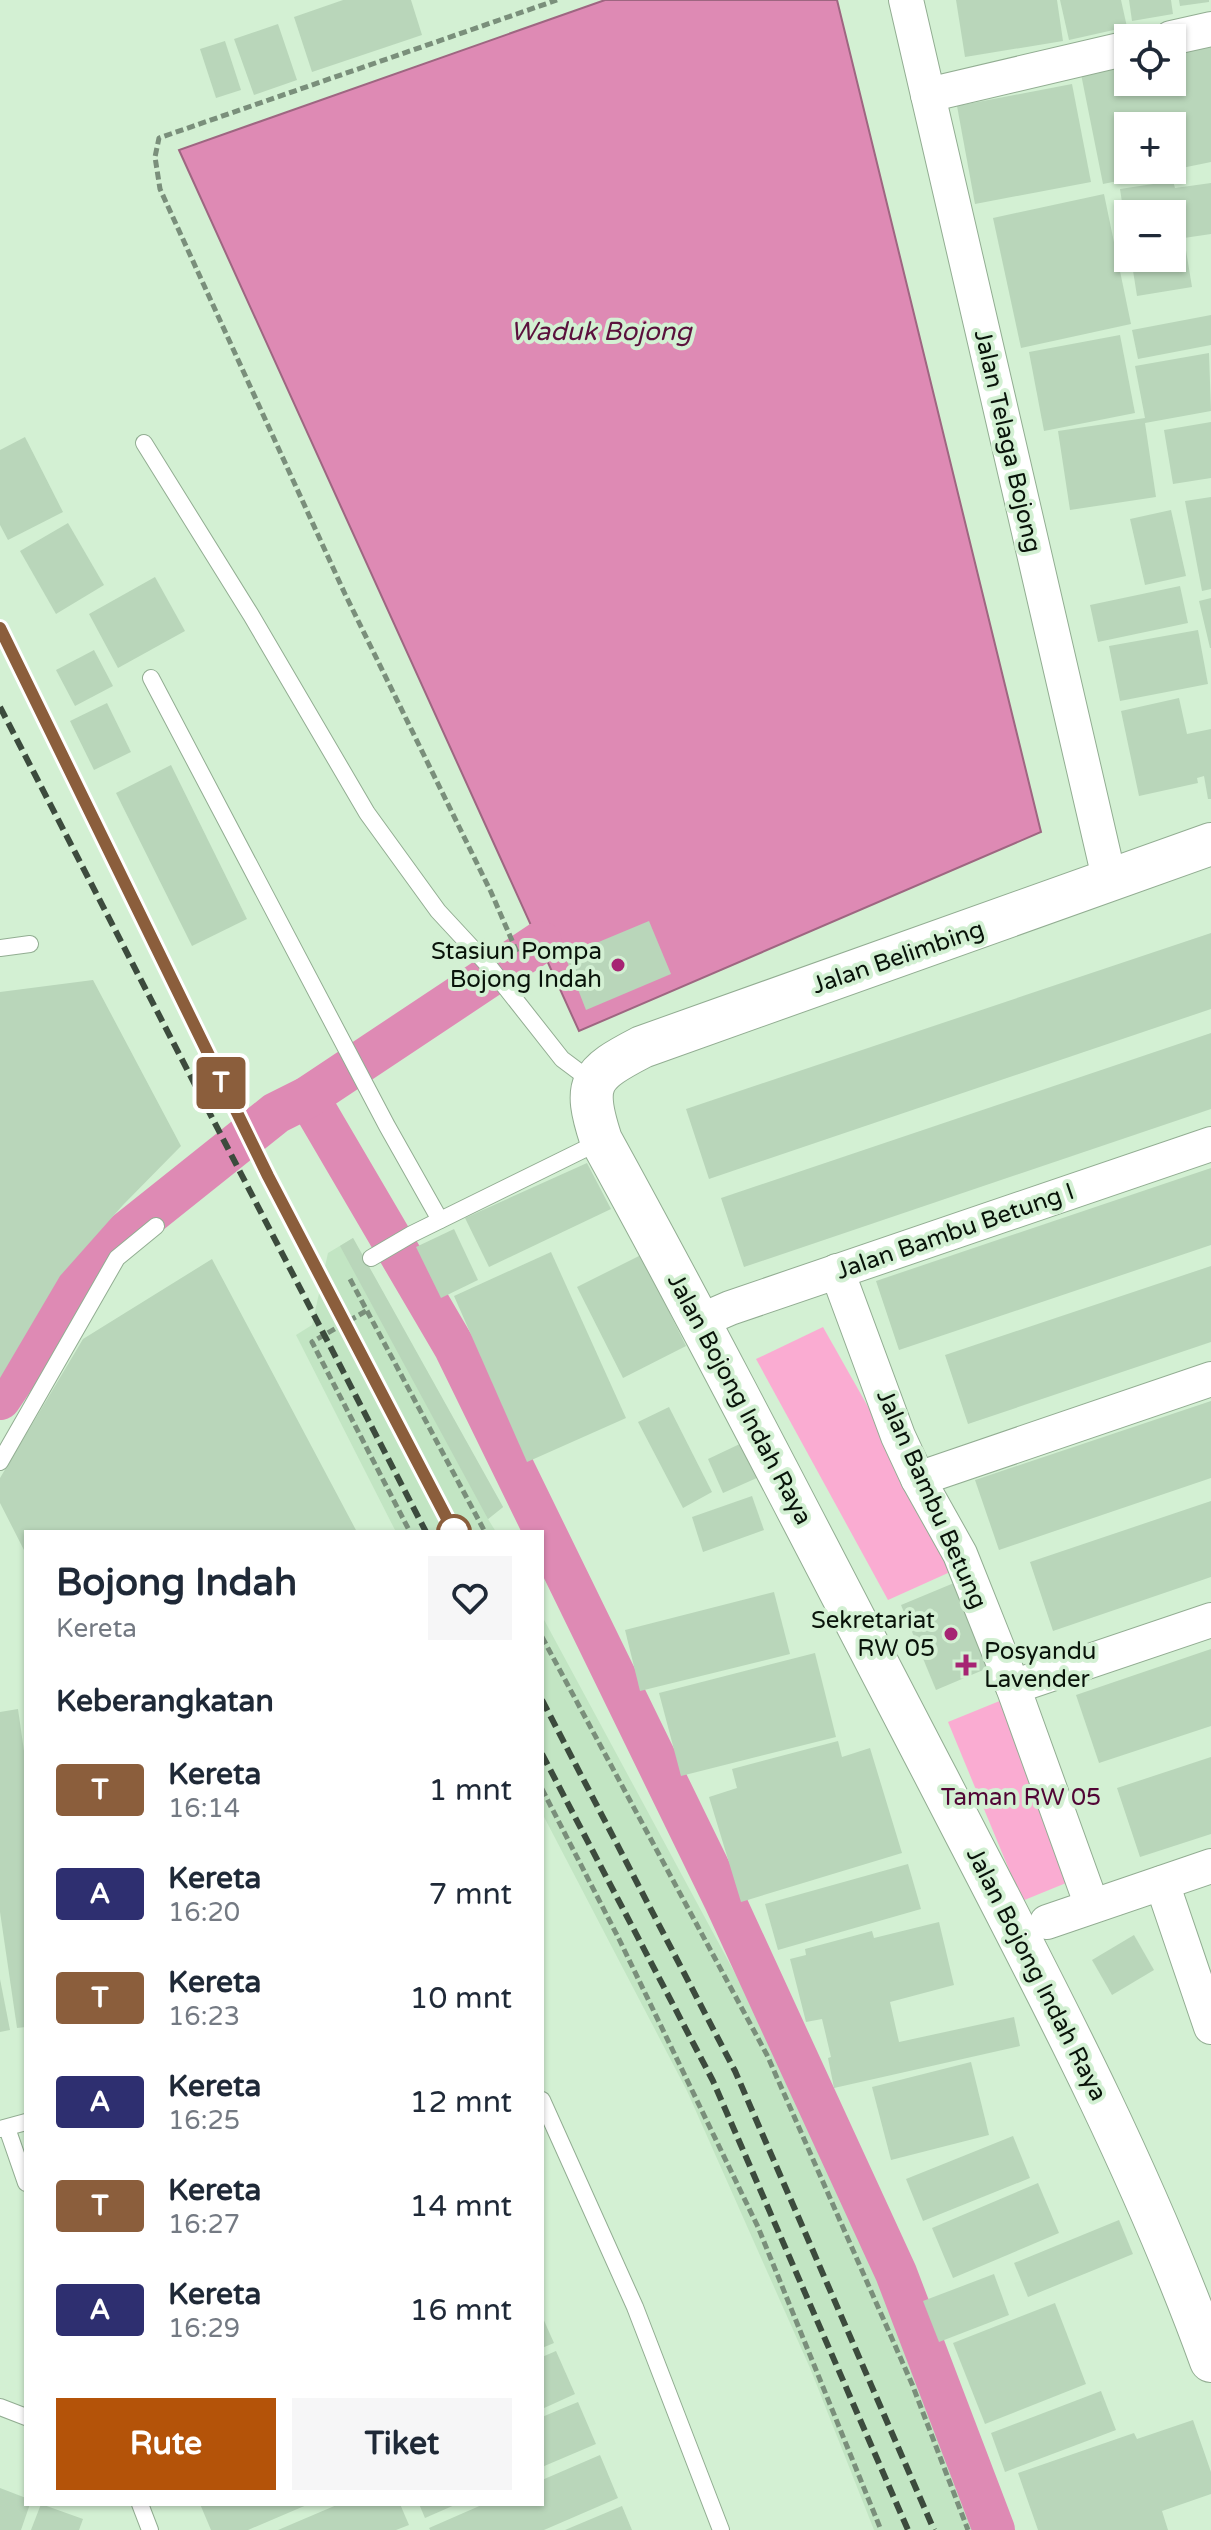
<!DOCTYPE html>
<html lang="id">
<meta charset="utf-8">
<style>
body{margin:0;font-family:"Varela Round",sans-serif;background:#f6f6f7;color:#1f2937;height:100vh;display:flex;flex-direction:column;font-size:30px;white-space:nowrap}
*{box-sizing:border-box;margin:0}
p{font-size:26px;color:#747a83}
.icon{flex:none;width:44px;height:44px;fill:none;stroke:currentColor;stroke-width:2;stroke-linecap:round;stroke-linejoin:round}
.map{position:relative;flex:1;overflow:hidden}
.drawer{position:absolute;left:24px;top:1530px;width:520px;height:976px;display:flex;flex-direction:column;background:#fff;border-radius:0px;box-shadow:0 2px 6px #0004}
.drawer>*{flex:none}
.badge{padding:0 16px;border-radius:6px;font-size:28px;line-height:52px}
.buttons{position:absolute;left:1114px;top:24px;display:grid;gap:16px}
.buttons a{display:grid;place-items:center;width:72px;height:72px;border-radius:0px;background:#fff;box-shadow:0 2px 6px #0004;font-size:40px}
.map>.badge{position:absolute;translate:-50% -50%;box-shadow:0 0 0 4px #fff}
h2{padding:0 32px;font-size:30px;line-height:72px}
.round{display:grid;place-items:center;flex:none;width:84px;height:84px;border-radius:0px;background:#f6f6f7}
.headline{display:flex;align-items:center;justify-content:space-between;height:136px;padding:0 32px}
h1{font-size:38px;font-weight:700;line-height:60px}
.button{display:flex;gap:16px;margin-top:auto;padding:16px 32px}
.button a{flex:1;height:92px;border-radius:0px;background:#b45309;color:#fff;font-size:32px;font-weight:700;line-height:92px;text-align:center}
.button a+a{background:#f6f6f7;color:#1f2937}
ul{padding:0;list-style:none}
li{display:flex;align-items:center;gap:24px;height:104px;padding:0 32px}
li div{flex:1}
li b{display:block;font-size:30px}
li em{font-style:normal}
li .badge{min-width:88px;font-weight:700;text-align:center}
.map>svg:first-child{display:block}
.built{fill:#c2e5c3}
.green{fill:#faacd2}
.water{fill:#de8ab4;stroke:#9e6681;stroke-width:2}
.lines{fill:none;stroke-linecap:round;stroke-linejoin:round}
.canal{stroke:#de8ab4;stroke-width:42}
.building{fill:#b9d6ba}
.service-casing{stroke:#92ad92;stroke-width:18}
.minor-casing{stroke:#92ad92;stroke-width:36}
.tertiary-casing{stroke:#92ad92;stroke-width:44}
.path{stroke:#7a8f7b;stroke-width:5;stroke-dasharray:8 4;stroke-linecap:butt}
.service{stroke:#fff;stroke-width:16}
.minor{stroke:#fff;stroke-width:34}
.tertiary{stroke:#fff;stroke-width:42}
.rail{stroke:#3c4b3d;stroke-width:6;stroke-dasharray:12 6;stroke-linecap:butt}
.line-casing{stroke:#fff;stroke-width:18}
.line{stroke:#8b5e3c;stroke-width:12}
.poi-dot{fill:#a62473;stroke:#d3f0d3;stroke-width:3}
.stop-dot{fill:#fff;stroke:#8b5e3c;stroke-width:4}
.labels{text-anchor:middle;stroke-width:8;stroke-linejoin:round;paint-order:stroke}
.street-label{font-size:24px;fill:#09130a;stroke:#d3f0d3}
.poi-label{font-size:24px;fill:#09130a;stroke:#d3f0d3;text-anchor:end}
.park-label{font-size:24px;fill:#510535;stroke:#d3f0d3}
.water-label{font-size:26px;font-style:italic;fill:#5b113d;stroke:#d3f0d3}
</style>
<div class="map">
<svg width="1211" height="2530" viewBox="0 0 1211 2530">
<rect width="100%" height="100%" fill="#d3f0d3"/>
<!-- built -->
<g class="built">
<polygon points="353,1238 503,1507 488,1519 496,1532 396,1532 296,1335 312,1325 328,1253"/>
<polygon points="542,1616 784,2064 967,2486 983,2530 874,2530 810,2368 687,2091 542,1813"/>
</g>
<!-- green -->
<g class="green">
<polygon points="823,1327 959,1568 888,1600 756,1359"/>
<polygon points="1019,1693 1093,1872 1022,1901 948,1722"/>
</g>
<!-- water -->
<polygon class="water" points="605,0 837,0 1041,832 579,1031 179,150"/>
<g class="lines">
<!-- canal -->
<g class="canal">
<polyline points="308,1097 455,1348 724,1899 896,2273 994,2530"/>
<polyline points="0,1399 98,1255 276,1113 308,1097 541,942"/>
</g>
</g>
<!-- building -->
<g class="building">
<polygon points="343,0 411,0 422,35 312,72 294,17"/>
<polygon points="956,0 1057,0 1063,41 965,57"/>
<polygon points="1060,0 1121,0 1127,27 1069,40"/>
<polygon points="1129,0 1171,0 1173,14 1132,21"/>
<polygon points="1179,0 1209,0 1209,2 1180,6"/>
<polygon points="278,24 297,80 254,95 234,39"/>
<polygon points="225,41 241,90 216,98 200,49"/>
<polygon points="1211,47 1211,162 1172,170 1172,126 1128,126 1128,170 1167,171 1103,184 1081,74 1128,64 1128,82 1172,82 1172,55"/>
<polygon points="1072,84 1091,182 975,204 957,106"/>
<polygon points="1173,181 1175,188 1211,183 1211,234 1184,238 1192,287 1137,296 1131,258 1172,258 1172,214 1128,214 1126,229 1120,189"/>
<polygon points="1104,194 1131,324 1021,348 993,218"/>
<polygon points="1211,315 1211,345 1138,359 1132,330"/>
<polygon points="1120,335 1135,413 1044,431 1029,352"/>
<polygon points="1209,353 1211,411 1145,423 1156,497 1070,510 1058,431 1145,418 1135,366"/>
<polygon points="1211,422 1211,478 1173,484 1164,430"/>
<polygon points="25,437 63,512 8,540 0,525 0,450"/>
<polygon points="1211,497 1211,589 1202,591 1185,501"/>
<polygon points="1171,510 1186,576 1145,585 1130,519"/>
<polygon points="68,523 104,585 56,614 20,551"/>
<polygon points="155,577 185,631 118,668 89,614"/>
<polygon points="1180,586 1188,623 1098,642 1090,605"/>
<polygon points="1211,598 1211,648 1210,648 1199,601"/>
<polygon points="1198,630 1208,684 1120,701 1109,646"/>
<polygon points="94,650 113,686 75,706 56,670"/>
<polygon points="1179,698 1187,734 1211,729 1211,799 1208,799 1204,776 1197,778 1198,783 1139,796 1121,711"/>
<polygon points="107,703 131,752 94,770 70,721"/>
<polygon points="171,765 247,919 192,946 116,793"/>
<polygon points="649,921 671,974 586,1010 565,956"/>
<polygon points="1211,933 1211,1009 709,1179 686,1109"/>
<polygon points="93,980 181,1146 123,1205 60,1276 0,1378 0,992"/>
<polygon points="1211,1033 1211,1109 744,1267 721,1198"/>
<polygon points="587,1163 611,1209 489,1267 465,1218"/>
<polygon points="1211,1168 1211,1245 899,1350 876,1281"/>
<polygon points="454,1229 478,1280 441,1298 416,1247"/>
<polygon points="353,1238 503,1507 488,1519 340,1246"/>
<polygon points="551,1252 626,1418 527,1462 454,1296"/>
<polygon points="641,1255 686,1346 623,1378 577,1287"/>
<polygon points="212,1259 357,1532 26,1532 26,1554 0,1503 0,1478 83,1339"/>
<polygon points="1211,1266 1211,1342 968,1424 945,1355"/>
<polygon points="1211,1401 1211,1478 999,1550 975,1480"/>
<polygon points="669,1407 712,1492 683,1508 638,1422"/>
<polygon points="744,1442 759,1477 723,1493 708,1459"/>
<polygon points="752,1496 764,1530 703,1552 692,1517"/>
<polygon points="1211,1501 1211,1577 1053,1631 1030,1562"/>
<polygon points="966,1578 1002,1662 936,1690 901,1605"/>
<polygon points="774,1592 790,1654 640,1691 625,1630"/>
<polygon points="1211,1649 1211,1726 1099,1763 1076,1695"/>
<polygon points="815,1653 836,1737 681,1776 659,1693"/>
<polygon points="18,1709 26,1765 26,2027 17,2028 0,1912 0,1712"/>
<polygon points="838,1741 842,1757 870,1748 902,1853 741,1902 709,1797 737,1788 732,1769"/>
<polygon points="1211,1757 1211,1834 1140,1857 1117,1788"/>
<polygon points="908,1864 921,1909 778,1950 765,1904"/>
<polygon points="939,1922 954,1985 890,2002 899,2042 1014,2017 1020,2046 834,2088 828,2058 831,2057 822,2019 806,2022 790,1959 806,1955 805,1949 872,1931 874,1938"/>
<polygon points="1134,1935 1154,1970 1112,1995 1092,1960"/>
<polygon points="0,1979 10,2030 0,2032"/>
<polygon points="971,2062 989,2135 891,2160 872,2087"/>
<polygon points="1013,2136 1030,2178 923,2221 906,2179"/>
<polygon points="1038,2183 1059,2233 953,2278 932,2228"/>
<polygon points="1119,2220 1133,2254 1028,2297 1014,2263"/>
<polygon points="994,2274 1009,2315 939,2342 923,2301"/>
<polygon points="1055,2303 1086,2384 985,2424 953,2343"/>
<polygon points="542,2316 554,2343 542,2348"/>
<polygon points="556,2351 575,2394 542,2409 542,2357"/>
<polygon points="1101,2391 1116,2430 1005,2472 991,2433"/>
<polygon points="578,2402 596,2444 542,2467 542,2417"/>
<polygon points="1193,2420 1211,2472 1211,2494 1162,2511 1168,2530 1038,2530 1018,2473 1134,2433 1137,2439"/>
<polygon points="600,2455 618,2498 544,2530 430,2530 429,2528 484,2504 542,2504 542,2480"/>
<polygon points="0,2488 26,2498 26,2504 30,2504 21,2530 0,2530"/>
<polygon points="41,2504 83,2519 79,2530 31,2530"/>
<polygon points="200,2504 309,2504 248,2530 211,2530"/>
<polygon points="339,2504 400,2504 409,2525 396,2530 278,2530"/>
<polygon points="419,2504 457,2504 425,2518"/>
<polygon points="622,2506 632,2530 565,2530"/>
</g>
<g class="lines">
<!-- service casing -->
<g class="service-casing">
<g id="service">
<polyline points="144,443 251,615 367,813 438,911 488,965 562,1059 594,1083"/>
<polyline points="151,678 387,1126 440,1220"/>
<polyline points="0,948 30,944"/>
<polyline points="371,1258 412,1234 601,1141"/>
<polyline points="0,1462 117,1258 156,1226"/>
<polyline points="542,2100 635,2307 721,2530"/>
<polyline points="7,2128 26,2183"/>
<polyline points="0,2129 26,2122"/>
<polyline points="0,2407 26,2417"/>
<polyline points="140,2504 150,2530"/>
</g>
</g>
<!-- minor casing -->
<g class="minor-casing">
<g id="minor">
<polyline points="906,0 1110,882"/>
<polyline points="1171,38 1211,29"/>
<polyline points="928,95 1128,48"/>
<polyline points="837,1271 898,1436 918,1479 960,1554 1013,1687 1092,1906"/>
<polyline points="700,1321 730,1308 1211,1144"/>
<polyline points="918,1479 1211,1379"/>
<polyline points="1013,1687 1211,1620"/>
<polyline points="1162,1883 1211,2027"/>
<polyline points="1047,1922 1211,1866"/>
</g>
</g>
<!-- tertiary casing -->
<g class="tertiary-casing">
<path id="tertiary" d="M1211,844L642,1047C590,1074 582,1082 601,1140C717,1351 826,1565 937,1778C1036,1970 1137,2157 1211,2361"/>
</g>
<!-- path -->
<g class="path">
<polyline points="517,952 491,892 345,594 160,189 155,157 159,138 557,0"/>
<polyline points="350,1279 485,1532"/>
<polyline points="366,1311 312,1342 410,1532"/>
<polyline points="542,1637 767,2055 912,2384 968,2530"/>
<polyline points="542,1789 619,1939 758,2227 881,2530"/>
</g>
<!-- service -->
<use href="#service" class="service"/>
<!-- minor -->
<use href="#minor" class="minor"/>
<!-- tertiary -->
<use href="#tertiary" class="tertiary"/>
<!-- rail -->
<g class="rail">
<polyline points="0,628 268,1176 454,1532"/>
<polyline points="0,707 426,1532"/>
<polyline points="542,1700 735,2071 934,2530"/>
<polyline points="542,1754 713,2081 908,2530"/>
</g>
</g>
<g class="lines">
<!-- line casing -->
<g class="line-casing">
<polyline id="line" points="0,628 268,1176 454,1532"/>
</g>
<!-- line -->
<use href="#line" class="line"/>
</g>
<!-- markers -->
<g class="poi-dot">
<circle cx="618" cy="965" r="8"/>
<circle cx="951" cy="1634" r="8"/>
<path d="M962 1653h8v8h8v8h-8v8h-8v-8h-8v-8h8z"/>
</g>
<circle class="stop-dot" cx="454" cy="1532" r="16"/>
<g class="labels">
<!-- street labels -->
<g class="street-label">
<text transform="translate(1008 441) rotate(77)" y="8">Jalan Telaga Bojong</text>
<text transform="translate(898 957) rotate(-19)" y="8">Jalan Belimbing</text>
<text transform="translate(955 1231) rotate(-19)" y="8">Jalan Bambu Betung I</text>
<text transform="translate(740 1399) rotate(62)" y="8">Jalan Bojong Indah Raya</text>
<text transform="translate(932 1499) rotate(66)" y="8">Jalan Bambu Betung</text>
<text transform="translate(1037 1974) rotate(63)" y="8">Jalan Bojong Indah Raya</text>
</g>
<!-- poi labels -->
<g class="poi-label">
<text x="602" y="959">Stasiun Pompa<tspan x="602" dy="28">Bojong Indah</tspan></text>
<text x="935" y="1628">Sekretariat<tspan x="935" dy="28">RW 05</tspan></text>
<text x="984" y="1659" text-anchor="start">Posyandu<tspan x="984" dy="28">Lavender</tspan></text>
</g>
<!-- park labels -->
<g class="park-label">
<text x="1021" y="1805">Taman RW 05</text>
</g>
<!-- water labels -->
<g class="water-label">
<text x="601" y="340">Waduk Bojong</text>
</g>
</g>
</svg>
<div class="buttons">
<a><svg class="icon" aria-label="locate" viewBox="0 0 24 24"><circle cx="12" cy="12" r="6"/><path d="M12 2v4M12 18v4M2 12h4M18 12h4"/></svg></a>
<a>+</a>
<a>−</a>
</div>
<b class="badge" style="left:221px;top:1083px;background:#8b5e3c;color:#fff">T</b>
<section class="drawer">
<div class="headline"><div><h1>Bojong Indah</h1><p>Kereta</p></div><a class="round"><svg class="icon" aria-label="heart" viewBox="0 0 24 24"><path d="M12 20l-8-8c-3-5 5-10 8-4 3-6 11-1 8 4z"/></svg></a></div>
<h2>Keberangkatan</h2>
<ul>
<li><span class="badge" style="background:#8b5e3c;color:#fff">T</span><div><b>Kereta</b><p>16:14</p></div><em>1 mnt</em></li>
<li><span class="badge" style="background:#2e2f70;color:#fff">A</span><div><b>Kereta</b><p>16:20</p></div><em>7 mnt</em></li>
<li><span class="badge" style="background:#8b5e3c;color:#fff">T</span><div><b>Kereta</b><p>16:23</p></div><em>10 mnt</em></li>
<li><span class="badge" style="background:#2e2f70;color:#fff">A</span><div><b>Kereta</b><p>16:25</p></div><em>12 mnt</em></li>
<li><span class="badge" style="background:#8b5e3c;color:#fff">T</span><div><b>Kereta</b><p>16:27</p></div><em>14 mnt</em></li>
<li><span class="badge" style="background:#2e2f70;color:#fff">A</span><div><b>Kereta</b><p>16:29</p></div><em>16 mnt</em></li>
</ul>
<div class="button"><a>Rute</a><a>Tiket</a></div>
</section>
</div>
